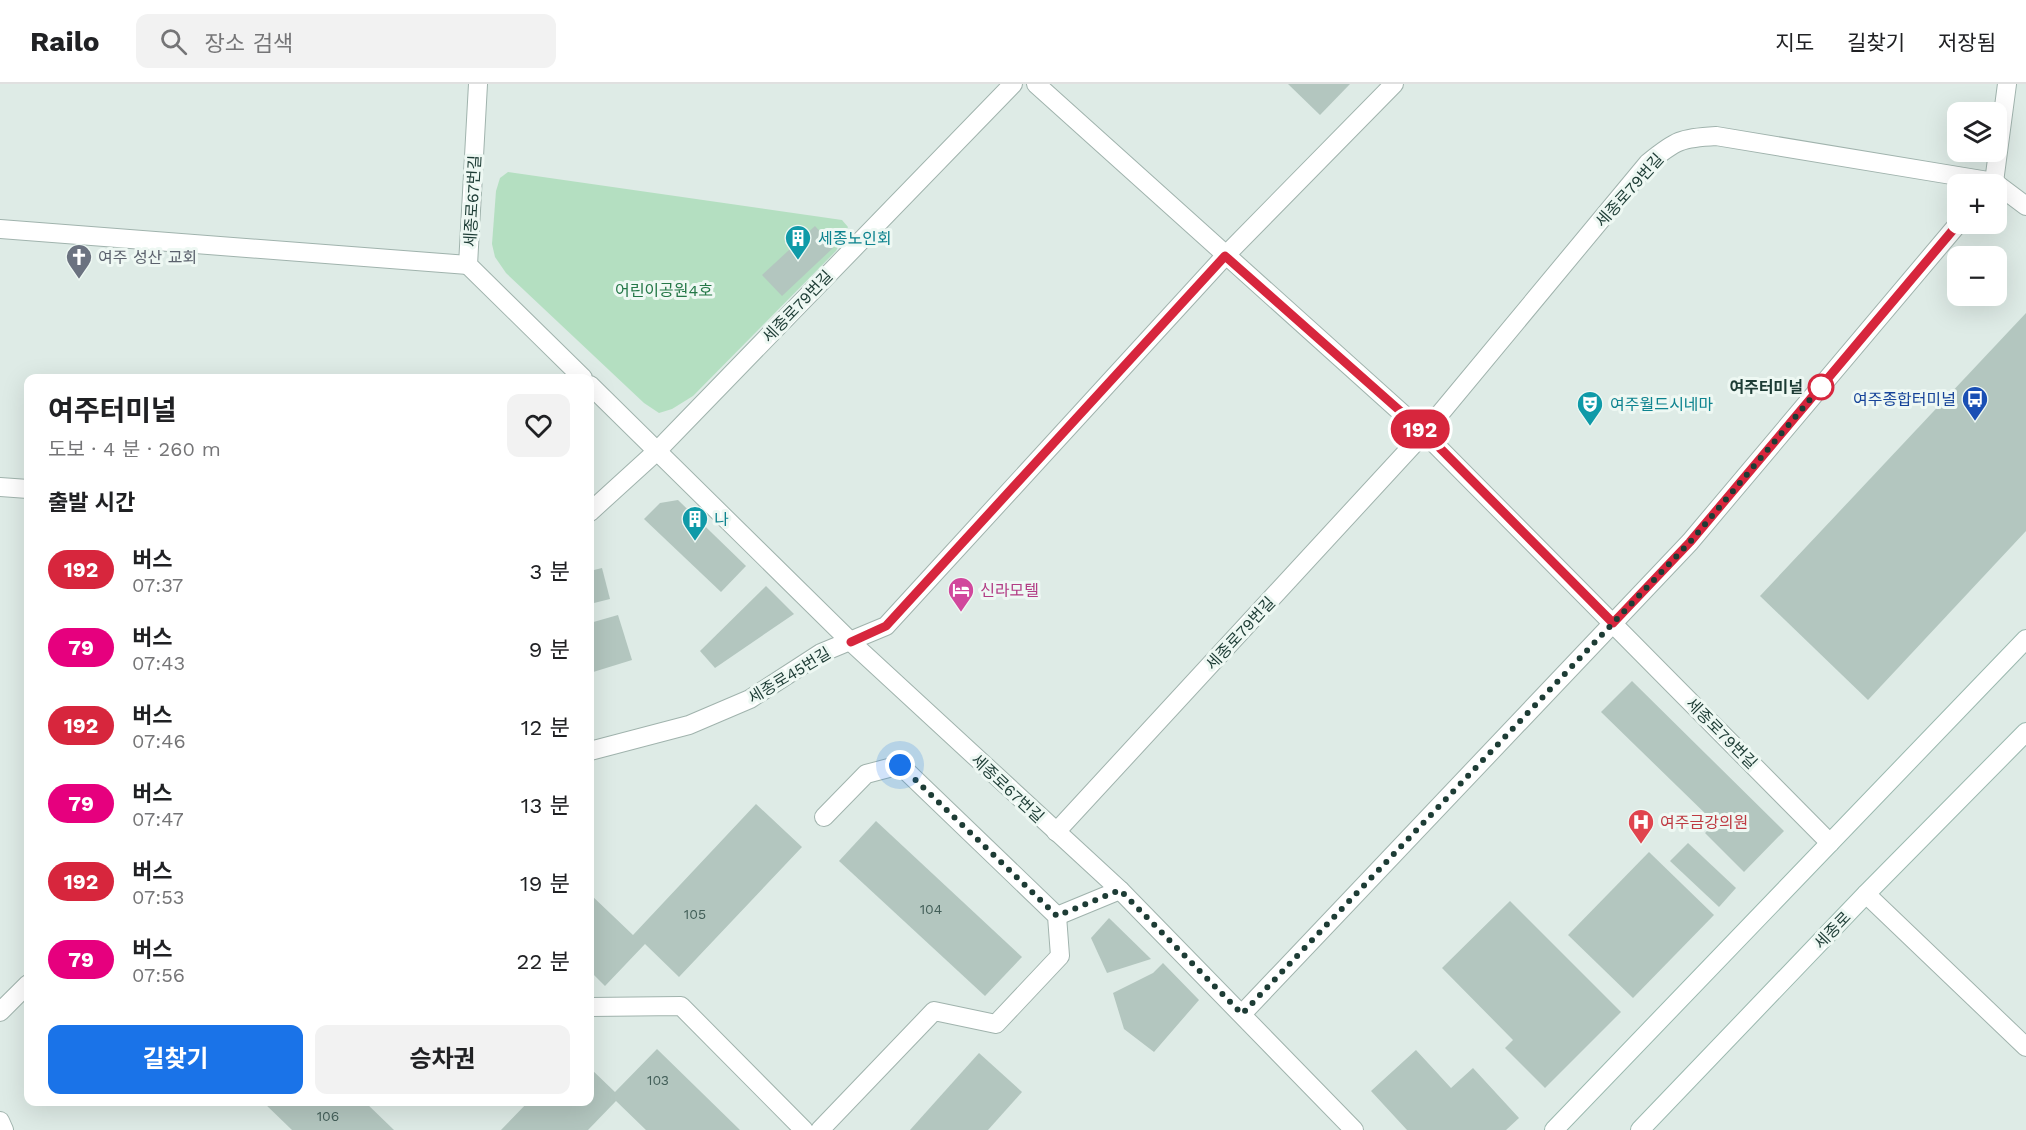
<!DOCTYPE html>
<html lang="ko">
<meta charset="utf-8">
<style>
body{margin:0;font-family:"Work Sans","Noto Sans KR",sans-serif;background:#f2f2f2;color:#202124;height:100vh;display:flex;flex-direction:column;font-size:22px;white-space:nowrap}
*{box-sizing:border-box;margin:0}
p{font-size:20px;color:#757577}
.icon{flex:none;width:33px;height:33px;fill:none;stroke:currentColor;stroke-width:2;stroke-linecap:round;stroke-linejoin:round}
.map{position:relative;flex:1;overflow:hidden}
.sheet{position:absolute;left:24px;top:290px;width:570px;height:732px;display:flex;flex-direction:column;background:#fff;border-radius:12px;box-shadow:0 6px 24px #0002}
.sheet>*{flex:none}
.badge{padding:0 12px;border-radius:20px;font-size:21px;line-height:39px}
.fabs{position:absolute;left:1947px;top:18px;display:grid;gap:12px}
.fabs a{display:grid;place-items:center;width:60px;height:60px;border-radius:12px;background:#fff;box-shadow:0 6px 24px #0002;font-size:30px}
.you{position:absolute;width:30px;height:30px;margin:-15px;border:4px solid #fff;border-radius:50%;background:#1a73e8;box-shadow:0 0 0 9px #1a73e833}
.map>.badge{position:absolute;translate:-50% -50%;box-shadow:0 0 0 3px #fff}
h2{padding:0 24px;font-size:22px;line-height:54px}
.round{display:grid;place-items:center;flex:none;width:63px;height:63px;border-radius:12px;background:#f2f2f2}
.headline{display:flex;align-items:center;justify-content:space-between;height:102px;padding:0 24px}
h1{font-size:28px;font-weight:700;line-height:45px}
.cta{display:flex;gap:12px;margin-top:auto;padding:12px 24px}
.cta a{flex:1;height:69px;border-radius:12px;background:#1a73e8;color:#fff;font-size:24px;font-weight:700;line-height:69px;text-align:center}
.cta a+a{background:#f2f2f2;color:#202124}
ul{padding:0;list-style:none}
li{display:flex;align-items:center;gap:18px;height:78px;padding:0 24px}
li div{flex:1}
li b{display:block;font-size:22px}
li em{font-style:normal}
li .badge{min-width:66px;font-weight:700;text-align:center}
header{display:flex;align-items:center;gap:36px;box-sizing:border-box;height:84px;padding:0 30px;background:#fff;border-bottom:2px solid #e0e0e0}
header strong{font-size:28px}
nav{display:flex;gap:33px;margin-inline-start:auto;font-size:21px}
.search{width:420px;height:54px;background:#f2f2f2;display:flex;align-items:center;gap:15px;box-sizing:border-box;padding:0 21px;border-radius:12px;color:#757577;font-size:22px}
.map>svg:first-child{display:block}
.green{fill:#b4dfc1}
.building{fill:#b3c6bf}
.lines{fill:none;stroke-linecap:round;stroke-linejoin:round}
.lane-casing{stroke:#a0b3ad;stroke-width:20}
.street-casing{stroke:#a0b3ad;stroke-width:20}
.secondary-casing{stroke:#9bb8af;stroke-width:20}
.lane{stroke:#fff;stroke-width:18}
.street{stroke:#fff;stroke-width:18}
.secondary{stroke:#fff;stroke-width:18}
.line-casing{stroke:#fff;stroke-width:14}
.line{stroke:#d7263d;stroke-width:9}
.walk{stroke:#1d3c35;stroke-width:6;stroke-dasharray:0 10.8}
.stop-dot{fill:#fff;stroke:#d7263d;stroke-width:3}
.labels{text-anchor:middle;stroke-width:6;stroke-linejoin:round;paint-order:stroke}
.number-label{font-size:14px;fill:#425e58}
.street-label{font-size:16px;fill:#1d3c35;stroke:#eef8f3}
.culture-label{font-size:16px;fill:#0d838f;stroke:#eef8f3;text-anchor:start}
.worship-label{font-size:16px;fill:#5b616d;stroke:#eef8f3;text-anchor:start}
.park-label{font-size:16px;fill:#247747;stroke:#eef8f3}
.stop-label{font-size:16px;font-weight:bold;fill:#1d3c35;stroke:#eef8f3;text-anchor:end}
.transit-label{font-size:16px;fill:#164399;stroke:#eef8f3;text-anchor:end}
.hotel-label{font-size:16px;fill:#b23c85;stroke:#eef8f3;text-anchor:start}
.health-label{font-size:16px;fill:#be3a42;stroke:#eef8f3;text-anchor:start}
</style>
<header>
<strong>Railo</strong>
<div class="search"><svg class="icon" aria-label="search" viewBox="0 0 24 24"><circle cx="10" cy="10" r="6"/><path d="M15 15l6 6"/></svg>장소 검색</div>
<nav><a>지도</a><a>길찾기</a><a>저장됨</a></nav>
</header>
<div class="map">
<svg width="2026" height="1046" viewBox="0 0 2026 1046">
<rect width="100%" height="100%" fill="#deebe6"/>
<!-- green -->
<polygon class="green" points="508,88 842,136 848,143 836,167 693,312 672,325 659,329 644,319 506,189 495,173 492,160 496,107 500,94"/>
<!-- building -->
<g class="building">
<polygon points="1288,0 1350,0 1320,31"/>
<polygon points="815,142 834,163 782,212 762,191"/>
<polygon points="2026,229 2026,447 1868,616 1760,512"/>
<polygon points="678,416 746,482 721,508 644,435 660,419"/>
<polygon points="602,484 610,515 590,520 590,487"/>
<polygon points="766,502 794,530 715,584 700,567"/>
<polygon points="618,531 632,576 590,589 590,539"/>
<polygon points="1632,597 1784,747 1744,788 1705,749 1715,739 1601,628"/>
<polygon points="756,720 802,763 679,893 645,860 605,902 590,887 590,810 633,851"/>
<polygon points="876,737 1022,873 985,912 839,777"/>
<polygon points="1688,759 1736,804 1719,823 1670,777"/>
<polygon points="1649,768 1714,831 1633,914 1568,851"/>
<polygon points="1510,817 1621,928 1545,1004 1505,964 1513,956 1442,884"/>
<polygon points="1109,834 1151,875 1107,889 1091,854"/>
<polygon points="1163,879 1199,916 1154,968 1124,945 1113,909 1153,889"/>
<polygon points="657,965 740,1046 646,1046 616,1017 588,1046 501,1046 529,1017 590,1017 590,984 615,1008"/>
<polygon points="1416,966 1451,1004 1473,984 1519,1034 1506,1046 1407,1046 1371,1007"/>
<polygon points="979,969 1022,1008 988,1046 910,1046"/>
<polygon points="262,1017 364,1017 394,1046 292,1046"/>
</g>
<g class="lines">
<!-- lane casing -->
<g class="lane-casing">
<g id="lane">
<polyline points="1057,832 1120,806"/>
<polyline points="590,923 681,922 804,1046"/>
<polyline points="0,1037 4,1046"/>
<polyline points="820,1046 934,927 996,940 1060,872 1057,832 900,681 866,690 824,733"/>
</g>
</g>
<!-- street casing -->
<g class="street-casing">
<g id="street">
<polyline points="478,0 468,181 583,294"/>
<polyline points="1036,0 1424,349 1830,759"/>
<polyline points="1991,100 1994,98 2007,0"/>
<polyline points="0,145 468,181"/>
<polyline points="590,301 851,558 1120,806 1354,1046"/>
<polyline points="0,403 28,405"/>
<polyline points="590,428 657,367 1013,0"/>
<polyline points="590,667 689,641 750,615 821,569 886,542 1225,172 1394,0"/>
<path d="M1056,748L1424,349L1648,79C1676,56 1681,54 1716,52L1994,98L2026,122"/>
<polyline points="1866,810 2026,963"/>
<polyline points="0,928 28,900"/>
<polyline points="1242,930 1690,458 1958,140"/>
</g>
</g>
<!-- secondary casing -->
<g class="secondary-casing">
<g id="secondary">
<polyline points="1554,1046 2026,555"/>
<polyline points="1640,1046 1866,810 2026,648"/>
</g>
</g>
<!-- lane -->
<use href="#lane" class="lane"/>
<!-- street -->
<use href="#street" class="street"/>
<!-- secondary -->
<use href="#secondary" class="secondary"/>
</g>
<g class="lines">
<!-- line casing -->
<g class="line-casing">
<polyline id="line" points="851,558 886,542 1225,172 1425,349 1613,539 1690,458 1958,140"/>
</g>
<!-- line -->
<use href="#line" class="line"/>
<!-- walk -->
<polyline class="walk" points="900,681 1057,832 1120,806 1242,930 1690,458 1824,299 1821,303"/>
</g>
<!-- icons -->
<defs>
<g id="building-pin" transform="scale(1.35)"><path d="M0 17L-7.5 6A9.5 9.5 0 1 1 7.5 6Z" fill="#0f9aa8" stroke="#eef8f3"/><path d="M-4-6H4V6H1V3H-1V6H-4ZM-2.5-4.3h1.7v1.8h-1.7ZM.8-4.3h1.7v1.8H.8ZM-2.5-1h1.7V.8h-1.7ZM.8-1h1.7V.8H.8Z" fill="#fff"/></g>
<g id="church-pin" transform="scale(1.35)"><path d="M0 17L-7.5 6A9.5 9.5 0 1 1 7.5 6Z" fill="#6b7280" stroke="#eef8f3"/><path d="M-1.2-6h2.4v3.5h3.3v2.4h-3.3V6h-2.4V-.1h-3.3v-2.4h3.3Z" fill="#fff"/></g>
<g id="bus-pin" transform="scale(1.35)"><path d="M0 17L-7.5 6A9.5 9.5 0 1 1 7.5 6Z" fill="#1a4fb4" stroke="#eef8f3"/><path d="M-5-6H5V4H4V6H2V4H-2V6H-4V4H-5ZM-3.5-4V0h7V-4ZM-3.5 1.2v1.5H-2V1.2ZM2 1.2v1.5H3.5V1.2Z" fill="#fff"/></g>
<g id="theatre-pin" transform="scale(1.35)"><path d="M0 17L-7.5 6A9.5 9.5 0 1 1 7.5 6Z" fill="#0f9aa8" stroke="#eef8f3"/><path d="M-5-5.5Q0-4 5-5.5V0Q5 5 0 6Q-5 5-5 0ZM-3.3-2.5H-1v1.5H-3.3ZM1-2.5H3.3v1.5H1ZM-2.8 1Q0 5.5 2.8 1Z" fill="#fff"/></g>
<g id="hotel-pin" transform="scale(1.35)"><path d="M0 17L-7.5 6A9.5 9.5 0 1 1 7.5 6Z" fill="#d1479c" stroke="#eef8f3"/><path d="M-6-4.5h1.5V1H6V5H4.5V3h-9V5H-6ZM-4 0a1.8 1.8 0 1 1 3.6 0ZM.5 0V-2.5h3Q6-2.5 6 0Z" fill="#fff"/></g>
<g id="hospital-pin" transform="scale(1.35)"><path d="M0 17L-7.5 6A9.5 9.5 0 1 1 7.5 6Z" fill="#e0444e" stroke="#eef8f3"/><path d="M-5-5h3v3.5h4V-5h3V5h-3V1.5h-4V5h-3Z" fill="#fff"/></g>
</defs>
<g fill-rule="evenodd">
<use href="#building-pin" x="798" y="154"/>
<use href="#church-pin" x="79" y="173"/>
<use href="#bus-pin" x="1975" y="315"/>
<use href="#theatre-pin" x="1590" y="320"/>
<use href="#building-pin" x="695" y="435"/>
<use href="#hotel-pin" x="961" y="506"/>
<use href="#hospital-pin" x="1641" y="738"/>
</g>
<!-- markers -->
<circle class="stop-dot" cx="1821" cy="303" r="12"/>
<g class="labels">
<!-- number labels -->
<g class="number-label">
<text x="931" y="830">104</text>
<text x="695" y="835">105</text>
<text x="658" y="1001">103</text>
<text x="328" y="1037">106</text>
</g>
<!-- street labels -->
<g class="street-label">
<text transform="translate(1629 106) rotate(-48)" y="6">세종로79번길</text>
<text transform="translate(472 117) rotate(-87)" y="6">세종로67번길</text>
<text transform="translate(797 222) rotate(-46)" y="6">세종로79번길</text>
<text transform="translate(1240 549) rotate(-47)" y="6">세종로79번길</text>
<text transform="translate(789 591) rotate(-31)" y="6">세종로45번길</text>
<text transform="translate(1722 649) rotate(45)" y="6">세종로79번길</text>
<text transform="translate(1008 704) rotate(43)" y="6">세종로67번길</text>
<text transform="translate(1832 846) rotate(-46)" y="6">세종로</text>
</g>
<!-- culture labels -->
<g class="culture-label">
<text x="818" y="160">세종노인회</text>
<text x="1610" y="326">여주월드시네마</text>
<text x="714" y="441">나</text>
</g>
<!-- worship labels -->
<g class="worship-label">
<text x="98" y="179">여주 성산 교회</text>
</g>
<!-- park labels -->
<g class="park-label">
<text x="664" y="212">어린이공원4호</text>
</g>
<!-- stop labels -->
<g class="stop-label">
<text x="1803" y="309">여주터미널</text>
</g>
<!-- transit labels -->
<g class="transit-label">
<text x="1956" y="321">여주종합터미널</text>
</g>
<!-- hotel labels -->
<g class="hotel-label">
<text x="980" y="512">신라모텔</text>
</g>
<!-- health labels -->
<g class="health-label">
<text x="1660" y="744">여주금강의원</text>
</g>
</g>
</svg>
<div class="fabs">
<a><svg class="icon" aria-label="layers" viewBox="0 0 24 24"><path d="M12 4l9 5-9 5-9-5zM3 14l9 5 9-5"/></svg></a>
<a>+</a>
<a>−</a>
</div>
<div class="you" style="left:900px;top:681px"></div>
<b class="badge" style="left:1420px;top:345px;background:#d7263d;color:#fff">192</b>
<section class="sheet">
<div class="headline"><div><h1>여주터미널</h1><p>도보 · 4 분 · 260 m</p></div><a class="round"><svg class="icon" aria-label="heart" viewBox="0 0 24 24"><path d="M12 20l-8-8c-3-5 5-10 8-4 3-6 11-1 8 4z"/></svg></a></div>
<h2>출발 시간</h2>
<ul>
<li><span class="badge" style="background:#d7263d;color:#fff">192</span><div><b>버스</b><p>07:37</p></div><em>3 분</em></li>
<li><span class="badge" style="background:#e6007e;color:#fff">79</span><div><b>버스</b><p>07:43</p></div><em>9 분</em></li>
<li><span class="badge" style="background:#d7263d;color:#fff">192</span><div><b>버스</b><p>07:46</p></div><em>12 분</em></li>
<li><span class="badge" style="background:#e6007e;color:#fff">79</span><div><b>버스</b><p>07:47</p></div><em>13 분</em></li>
<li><span class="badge" style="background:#d7263d;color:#fff">192</span><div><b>버스</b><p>07:53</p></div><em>19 분</em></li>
<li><span class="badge" style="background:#e6007e;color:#fff">79</span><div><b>버스</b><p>07:56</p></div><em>22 분</em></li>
</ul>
<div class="cta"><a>길찾기</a><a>승차권</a></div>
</section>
</div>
